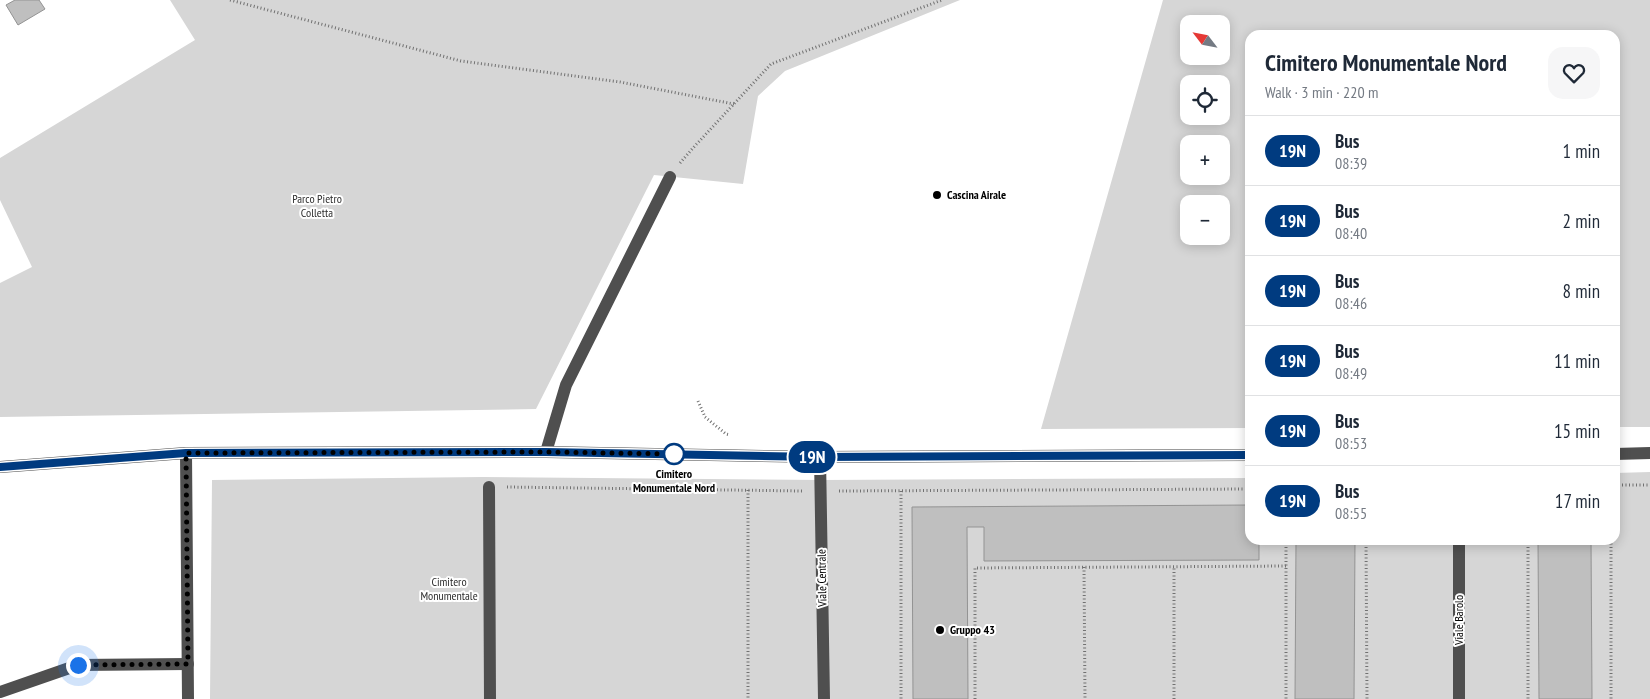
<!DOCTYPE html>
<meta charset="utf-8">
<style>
body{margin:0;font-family:"PT Sans Narrow",sans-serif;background:#f6f6f7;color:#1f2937;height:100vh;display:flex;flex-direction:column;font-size:19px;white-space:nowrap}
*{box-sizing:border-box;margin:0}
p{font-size:16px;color:#747a83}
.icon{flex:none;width:28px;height:28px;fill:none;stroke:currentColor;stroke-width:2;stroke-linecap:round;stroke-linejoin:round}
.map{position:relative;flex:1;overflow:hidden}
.sheet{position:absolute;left:1245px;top:30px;width:375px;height:515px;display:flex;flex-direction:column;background:#fff;border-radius:15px;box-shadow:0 2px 12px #0003}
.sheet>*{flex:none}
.badge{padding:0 10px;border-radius:16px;font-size:18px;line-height:32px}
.needle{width:32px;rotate:302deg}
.buttons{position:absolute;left:1180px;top:15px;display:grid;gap:10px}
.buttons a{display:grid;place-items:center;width:50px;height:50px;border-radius:10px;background:#fff;box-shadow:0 2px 12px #0003;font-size:25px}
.you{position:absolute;width:25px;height:25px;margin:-12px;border:4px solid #fff;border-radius:50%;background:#1a73e8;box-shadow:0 0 0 8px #1a73e833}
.map>.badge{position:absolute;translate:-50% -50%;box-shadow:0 0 0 2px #fff}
.round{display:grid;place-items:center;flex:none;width:52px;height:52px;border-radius:15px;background:#f6f6f7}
.overview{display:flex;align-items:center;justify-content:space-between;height:85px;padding:0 20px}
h1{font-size:24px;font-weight:700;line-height:38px}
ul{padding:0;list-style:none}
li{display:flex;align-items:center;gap:15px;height:70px;padding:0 20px;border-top:1px solid #e0e1e3}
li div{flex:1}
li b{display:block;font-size:19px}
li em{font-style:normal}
li .badge{min-width:55px;font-weight:700;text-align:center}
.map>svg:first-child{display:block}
.green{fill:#d6d6d6;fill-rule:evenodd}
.building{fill:#bfbfbf;stroke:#939393}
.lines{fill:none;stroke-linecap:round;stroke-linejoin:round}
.path{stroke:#717171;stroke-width:3;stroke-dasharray:1 2.5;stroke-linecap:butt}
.minor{stroke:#4f4f4f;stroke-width:12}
.line-casing{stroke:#fff;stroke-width:11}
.line{stroke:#003b80;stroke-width:8}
.walk{stroke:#000;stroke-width:5;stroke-dasharray:0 9}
.poi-dot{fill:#000;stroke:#fff;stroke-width:2}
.stop-dot{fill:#fff;stroke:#003b80;stroke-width:2.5}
.labels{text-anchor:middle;stroke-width:4;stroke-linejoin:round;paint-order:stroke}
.poi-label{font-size:12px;font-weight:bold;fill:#000;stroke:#fff;text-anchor:start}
.park-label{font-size:12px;fill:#2d2d2d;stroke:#fff}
.stop-label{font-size:12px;font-weight:bold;fill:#000;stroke:#fff}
.street-label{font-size:12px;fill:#000;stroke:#fff}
</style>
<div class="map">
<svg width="1650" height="699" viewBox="0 0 1650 699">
<rect width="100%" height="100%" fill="#fff"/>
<!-- green -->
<g class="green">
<polygon points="170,0 960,0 785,71 758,96 743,184 654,175 536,409 0,417 0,283 32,267 0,200 0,158 195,40"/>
<path d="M1163,0H1650V427H1615V35H1250V428L1041,429ZM1189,24H1221V56H1189ZM1189,84H1221V116H1189ZM1189,144H1221V176H1189ZM1189,204H1221V236H1189Z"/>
<polygon points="1650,472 1650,699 210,699 212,480 483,477 821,480 1250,478 1250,540 1615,540 1615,473"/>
</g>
<!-- building -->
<g class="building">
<polygon points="15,0 39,0 45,9 18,25 6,5"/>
<polygon points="1250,505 1250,540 1259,540 1259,560 984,561 984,527 967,527 968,699 913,699 912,507"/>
<polygon points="1296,540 1355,540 1354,699 1295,699"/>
<polygon points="1538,540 1591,540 1592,699 1539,699"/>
</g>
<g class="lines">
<!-- path -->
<g class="path">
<polyline points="230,0 461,61 620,82 734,104"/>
<polyline points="680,163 693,148 771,64 942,0"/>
<polyline points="698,401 705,417 726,434 730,435"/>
<polyline points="1615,485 1650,485"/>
<polyline points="507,487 803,491"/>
<polyline points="748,490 748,699"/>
<polyline points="839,491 1250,489"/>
<polyline points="901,491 901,699"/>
<polyline points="1286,540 1286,699"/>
<polyline points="1366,540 1367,699"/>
<polyline points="1528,540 1528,699"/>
<polyline points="1611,540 1611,699"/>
<polyline points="1084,567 1085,699"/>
<polyline points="975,699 975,568 1286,566"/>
<polyline points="1174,699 1174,567"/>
</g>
<!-- minor -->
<g class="minor">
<polyline points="546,452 566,385 670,177"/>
<polyline points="186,453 188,699"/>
<polyline points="1615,454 1650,453"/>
<polyline points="820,457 824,699"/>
<polyline points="0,467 186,453 546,452 820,457 1250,455"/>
<polyline points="489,487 490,699"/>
<polyline points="0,692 78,665 188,664"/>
<polyline points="1459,699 1459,540"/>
</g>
</g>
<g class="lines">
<!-- line casing -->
<g class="line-casing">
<polyline id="line" points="0,467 186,453 546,452 820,457 1250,455"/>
</g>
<!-- line -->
<use href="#line" class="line"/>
<!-- walk -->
<polyline class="walk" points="78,665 188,664 186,453 546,452 676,454 674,454"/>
</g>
<!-- markers -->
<g class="poi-dot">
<circle cx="937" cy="195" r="5"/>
<circle cx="940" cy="630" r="5"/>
</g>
<circle class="stop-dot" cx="674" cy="454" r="10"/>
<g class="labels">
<!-- poi labels -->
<g class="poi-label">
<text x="947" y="199">Cascina Airale</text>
<text x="950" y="634">Gruppo 43</text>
</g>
<!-- park labels -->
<g class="park-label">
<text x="317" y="203">Parco Pietro<tspan x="317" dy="14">Colletta</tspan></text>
<text x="449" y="586">Cimitero<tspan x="449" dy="14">Monumentale</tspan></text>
</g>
<!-- stop labels -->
<g class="stop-label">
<text x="674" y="478">Cimitero<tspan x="674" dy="14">Monumentale Nord</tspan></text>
</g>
<!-- street labels -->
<g class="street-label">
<text transform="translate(822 578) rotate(-91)" y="4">Viale Centrale</text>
<text transform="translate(1459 620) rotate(-90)" y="4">Viale Barolo</text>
</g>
</g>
</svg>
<div class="buttons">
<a><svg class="needle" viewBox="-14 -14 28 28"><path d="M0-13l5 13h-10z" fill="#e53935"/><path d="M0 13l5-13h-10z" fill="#747a83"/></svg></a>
<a><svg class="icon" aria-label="locate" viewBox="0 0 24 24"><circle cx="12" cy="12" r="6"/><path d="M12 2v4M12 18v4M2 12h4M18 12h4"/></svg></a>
<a>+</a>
<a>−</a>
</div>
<div class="you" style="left:78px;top:665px"></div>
<b class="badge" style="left:812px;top:457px;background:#003b80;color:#fff">19N</b>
<section class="sheet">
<div class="overview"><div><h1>Cimitero Monumentale Nord</h1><p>Walk · 3 min · 220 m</p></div><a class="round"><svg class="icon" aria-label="heart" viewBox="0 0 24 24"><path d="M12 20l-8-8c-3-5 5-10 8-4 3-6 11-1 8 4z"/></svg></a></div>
<ul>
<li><span class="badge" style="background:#003b80;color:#fff">19N</span><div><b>Bus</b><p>08:39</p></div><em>1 min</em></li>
<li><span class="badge" style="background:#003b80;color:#fff">19N</span><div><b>Bus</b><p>08:40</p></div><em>2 min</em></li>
<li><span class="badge" style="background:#003b80;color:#fff">19N</span><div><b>Bus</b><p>08:46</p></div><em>8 min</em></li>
<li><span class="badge" style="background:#003b80;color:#fff">19N</span><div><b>Bus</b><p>08:49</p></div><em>11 min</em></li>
<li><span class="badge" style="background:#003b80;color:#fff">19N</span><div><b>Bus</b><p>08:53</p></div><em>15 min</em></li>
<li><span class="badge" style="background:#003b80;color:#fff">19N</span><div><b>Bus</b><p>08:55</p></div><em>17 min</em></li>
</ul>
</section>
</div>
